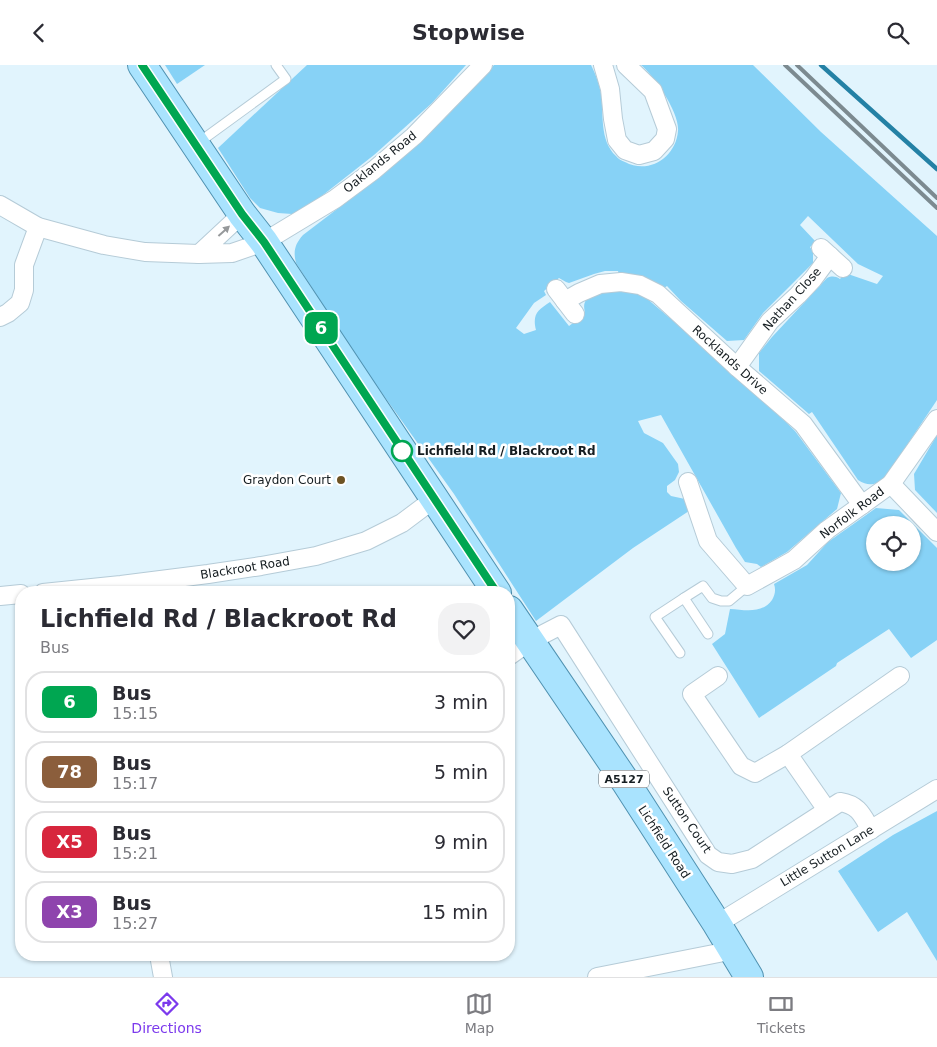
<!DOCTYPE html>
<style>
body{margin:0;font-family:"DejaVu Sans",sans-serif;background:#f2f2f3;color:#2b2b33;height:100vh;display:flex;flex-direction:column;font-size:19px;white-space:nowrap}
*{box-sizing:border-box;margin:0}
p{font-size:16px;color:#7c7c81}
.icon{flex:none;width:28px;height:28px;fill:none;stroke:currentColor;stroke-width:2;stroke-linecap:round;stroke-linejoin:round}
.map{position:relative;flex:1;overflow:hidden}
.side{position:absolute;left:15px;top:521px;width:500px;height:375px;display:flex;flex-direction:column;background:#fff;border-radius:20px;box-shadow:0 1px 4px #0004}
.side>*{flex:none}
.badge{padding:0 10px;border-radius:8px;font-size:18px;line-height:32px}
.tools{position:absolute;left:866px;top:451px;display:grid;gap:10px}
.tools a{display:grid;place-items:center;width:55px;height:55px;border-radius:50%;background:#fff;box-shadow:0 1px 4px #0004;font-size:25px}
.map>.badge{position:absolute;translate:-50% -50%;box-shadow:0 0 0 2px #fff}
.round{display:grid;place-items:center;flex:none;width:52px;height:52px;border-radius:20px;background:#f2f2f3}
.overview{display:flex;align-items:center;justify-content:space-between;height:85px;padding:0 25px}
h1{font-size:24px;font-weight:600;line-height:38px}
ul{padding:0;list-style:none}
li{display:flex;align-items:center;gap:15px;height:62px;margin:0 10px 8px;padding:0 15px;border:2px solid #e1e1e2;border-radius:20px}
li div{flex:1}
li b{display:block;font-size:19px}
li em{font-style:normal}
li .badge{min-width:55px;font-weight:700;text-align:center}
header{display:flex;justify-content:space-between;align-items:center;height:65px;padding:0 25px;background:#fff;font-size:22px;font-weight:600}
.menu{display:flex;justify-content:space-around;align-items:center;height:70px;border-top:1px solid #e1e1e2;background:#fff;font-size:14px;color:#7c7c81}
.menu a{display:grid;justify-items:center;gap:2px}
.menu .current{color:#7c3aed}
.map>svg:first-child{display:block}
.green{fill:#87d2f6;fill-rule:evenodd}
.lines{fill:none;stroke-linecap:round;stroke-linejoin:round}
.stream{stroke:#2481a5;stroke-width:4.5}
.service-casing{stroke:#b5cbd7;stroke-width:11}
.minor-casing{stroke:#b5cbd7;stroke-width:20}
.primary-casing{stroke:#5092b1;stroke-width:30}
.service{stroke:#fff;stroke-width:9}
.minor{stroke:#fff;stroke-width:18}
.primary{stroke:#a9e3fe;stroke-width:28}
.rail{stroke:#7c8a90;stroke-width:4}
.oneway{fill:#96999b}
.line-casing{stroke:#fff;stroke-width:11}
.line{stroke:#00a651;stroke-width:8}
.stop-dot{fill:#fff;stroke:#00a651;stroke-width:2.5}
.poi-dot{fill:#6d5324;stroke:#fff;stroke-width:2}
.labels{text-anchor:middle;stroke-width:5;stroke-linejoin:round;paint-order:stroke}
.shield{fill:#fff;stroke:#5b6164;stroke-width:1}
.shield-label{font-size:11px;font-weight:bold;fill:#151d21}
.street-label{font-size:12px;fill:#151d21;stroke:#fff}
.stop-label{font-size:12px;font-weight:bold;fill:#151d21;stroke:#fff;text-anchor:start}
.poi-label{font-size:12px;fill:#151d21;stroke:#fff;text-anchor:end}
</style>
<header><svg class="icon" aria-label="back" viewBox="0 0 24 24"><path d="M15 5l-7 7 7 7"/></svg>Stopwise<svg class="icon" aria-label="search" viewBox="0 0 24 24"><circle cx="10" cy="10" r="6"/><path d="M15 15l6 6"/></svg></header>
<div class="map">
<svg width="937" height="912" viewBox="0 0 937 912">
<rect width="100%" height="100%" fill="#e1f4fd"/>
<!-- green -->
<g class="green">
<polygon points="165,0 205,0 177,19"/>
<polygon points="307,0 466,0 432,38 374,90 309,141 292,149 278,148 260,143 250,133 218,83"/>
<path d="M494,0H591C596,10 599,18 601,29C604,49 599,75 616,91C618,94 622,96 625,97C649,110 676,92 678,66C680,48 654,11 641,0H753L821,67L937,171V335L885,413C875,420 869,422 858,415L812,347L809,349L759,306V288L772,272L827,213C832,211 835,211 840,214L845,208L877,219L883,211L858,199L808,151L800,160L816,177L810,182L813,187V198L763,248L744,275L727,276L681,236L667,221L664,223C649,216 637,209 619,209L618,206H605L594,209L569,218L566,217L559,213L544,226L546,230L534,238L516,263L524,269L536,265C532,249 538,245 550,237L569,261L585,249C585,246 583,241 585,237C590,225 623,226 634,228C638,228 641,230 645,232L691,271L788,359L795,366L841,428L837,444L787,487L761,502L757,499L745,497L736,483L661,350L638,356L644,368L663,378L678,399L679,407L675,415L667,421V427L671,431L685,434L692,444L633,483L536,556L454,429L359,296L296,198C293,186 295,179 303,170L387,106L443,55Z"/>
<polygon points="937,370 937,448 915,425 914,409"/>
<path d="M876,443L899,445L937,483V575L911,593L889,564L837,598L836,601L759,653L712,579L725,569L730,544C745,545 762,549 772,535C775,530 776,525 774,519L807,500L828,477ZM875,460H912V498H875Z"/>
<polygon points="937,746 937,896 907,847 878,867 838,806 893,770"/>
</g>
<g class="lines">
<!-- stream -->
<polyline class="stream" points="821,0 937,104"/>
<!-- service casing -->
<g class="service-casing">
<g id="service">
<polyline points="198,78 286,14 276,0"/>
<polyline points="684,533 703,521 712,533 721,536 729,536 747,521"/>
<polyline points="680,588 655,552 684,533 708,569"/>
</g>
</g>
<!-- minor casing -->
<g class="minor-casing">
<g id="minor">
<polyline points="603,0 610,24 613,54 617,75 625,85 639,90 654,86 665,74 667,64 653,26 626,0"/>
<polyline points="0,140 38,162 104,180 145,187 199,189"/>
<polyline points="242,149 199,189 232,188 264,177 335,134 374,105 414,71 483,0"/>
<polyline points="821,183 843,203"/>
<polyline points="556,224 575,249"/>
<polyline points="565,236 579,228 600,219 621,217 640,220 658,229 737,302 803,359 862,440"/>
<polyline points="0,252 8,248 20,238 24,225 24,200 38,162"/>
<polyline points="737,302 770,256 798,230 813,214 830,191"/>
<polyline points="688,417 708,476 747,521 794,495 827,465 891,419 937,354"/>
<polyline points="891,419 937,467"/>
<polyline points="43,528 121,520 208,509 261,501 316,491 366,476 402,458 434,434"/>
<polyline points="0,531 21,529"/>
<path d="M509,591L530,576L561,560L708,790L718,797L732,799L752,794L840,737C859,740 862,750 871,765"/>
<polyline points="718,611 692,629 741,701 755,708 788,689 900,611"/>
<polyline points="788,689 827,745"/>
<polyline points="717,859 937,724"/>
<polyline points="159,890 163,912"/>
<polyline points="597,912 734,885"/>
</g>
</g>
<!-- primary casing -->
<g class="primary-casing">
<g id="primary">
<polyline points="142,0 242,149 264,177 497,528"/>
<polyline points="509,545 625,716 717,859 749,912"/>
</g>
</g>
<!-- service -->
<use href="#service" class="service"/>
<!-- minor -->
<use href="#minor" class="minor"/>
<!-- primary -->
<use href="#primary" class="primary"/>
<!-- rail -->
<g class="rail">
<polyline points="785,0 937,143"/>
<polyline points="797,0 937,133"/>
</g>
</g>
<!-- one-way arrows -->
<defs><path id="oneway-solid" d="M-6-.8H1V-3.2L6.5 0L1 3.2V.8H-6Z" transform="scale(1.25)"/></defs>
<use class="oneway" href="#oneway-solid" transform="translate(224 166) rotate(-42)"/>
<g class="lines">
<!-- line casing -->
<g class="line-casing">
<polyline id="line" points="142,0 242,149 264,177 497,528"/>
</g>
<!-- line -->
<use href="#line" class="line"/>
</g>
<!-- markers -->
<circle class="stop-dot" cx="402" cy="386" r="10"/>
<circle class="poi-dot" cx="341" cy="415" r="5"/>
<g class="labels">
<!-- shield labels -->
<rect class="shield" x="599" y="705.5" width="50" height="17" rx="4"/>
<g class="shield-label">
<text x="624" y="718">A5127</text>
</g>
<!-- street labels -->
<g class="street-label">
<text transform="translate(380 97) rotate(-39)" y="4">Oaklands Road</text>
<text transform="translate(792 234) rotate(-48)" y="4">Nathan Close</text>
<text transform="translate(730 295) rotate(42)" y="4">Rocklands Drive</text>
<text transform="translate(852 448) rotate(-37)" y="4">Norfolk Road</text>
<text transform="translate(245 503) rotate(-9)" y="4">Blackroot Road</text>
<text transform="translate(687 755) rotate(56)" y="4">Sutton Court</text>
<text transform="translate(664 777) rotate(57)" y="4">Lichfield Road</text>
<text transform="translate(827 791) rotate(-31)" y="4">Little Sutton Lane</text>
</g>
<!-- stop labels -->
<g class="stop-label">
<text x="417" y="390">Lichfield Rd / Blackroot Rd</text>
</g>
<!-- poi labels -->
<g class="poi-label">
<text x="331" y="419">Graydon Court</text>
</g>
</g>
</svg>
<div class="tools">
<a><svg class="icon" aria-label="locate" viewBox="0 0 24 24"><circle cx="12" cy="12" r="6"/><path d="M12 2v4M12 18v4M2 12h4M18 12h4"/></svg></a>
</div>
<b class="badge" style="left:321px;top:263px;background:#00a651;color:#fff">6</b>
<section class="side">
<div class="overview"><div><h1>Lichfield Rd / Blackroot Rd</h1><p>Bus</p></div><a class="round"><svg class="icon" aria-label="heart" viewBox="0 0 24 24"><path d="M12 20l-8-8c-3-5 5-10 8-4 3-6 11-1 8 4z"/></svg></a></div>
<ul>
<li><span class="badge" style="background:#00a651;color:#fff">6</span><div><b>Bus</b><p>15:15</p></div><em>3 min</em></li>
<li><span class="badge" style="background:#8b5e3c;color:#fff">78</span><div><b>Bus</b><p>15:17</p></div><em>5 min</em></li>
<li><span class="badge" style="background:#d7263d;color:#fff">X5</span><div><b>Bus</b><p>15:21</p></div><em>9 min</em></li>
<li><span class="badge" style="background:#8e44ad;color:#fff">X3</span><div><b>Bus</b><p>15:27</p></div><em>15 min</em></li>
</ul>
</section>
</div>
<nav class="menu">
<a class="current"><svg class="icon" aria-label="directions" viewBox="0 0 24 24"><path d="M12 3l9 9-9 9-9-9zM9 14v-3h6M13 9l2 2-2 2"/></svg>Directions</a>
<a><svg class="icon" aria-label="map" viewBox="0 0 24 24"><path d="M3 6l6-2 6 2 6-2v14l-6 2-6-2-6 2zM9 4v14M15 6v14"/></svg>Map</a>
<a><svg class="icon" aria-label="tickets" viewBox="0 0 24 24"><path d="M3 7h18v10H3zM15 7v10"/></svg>Tickets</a>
</nav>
